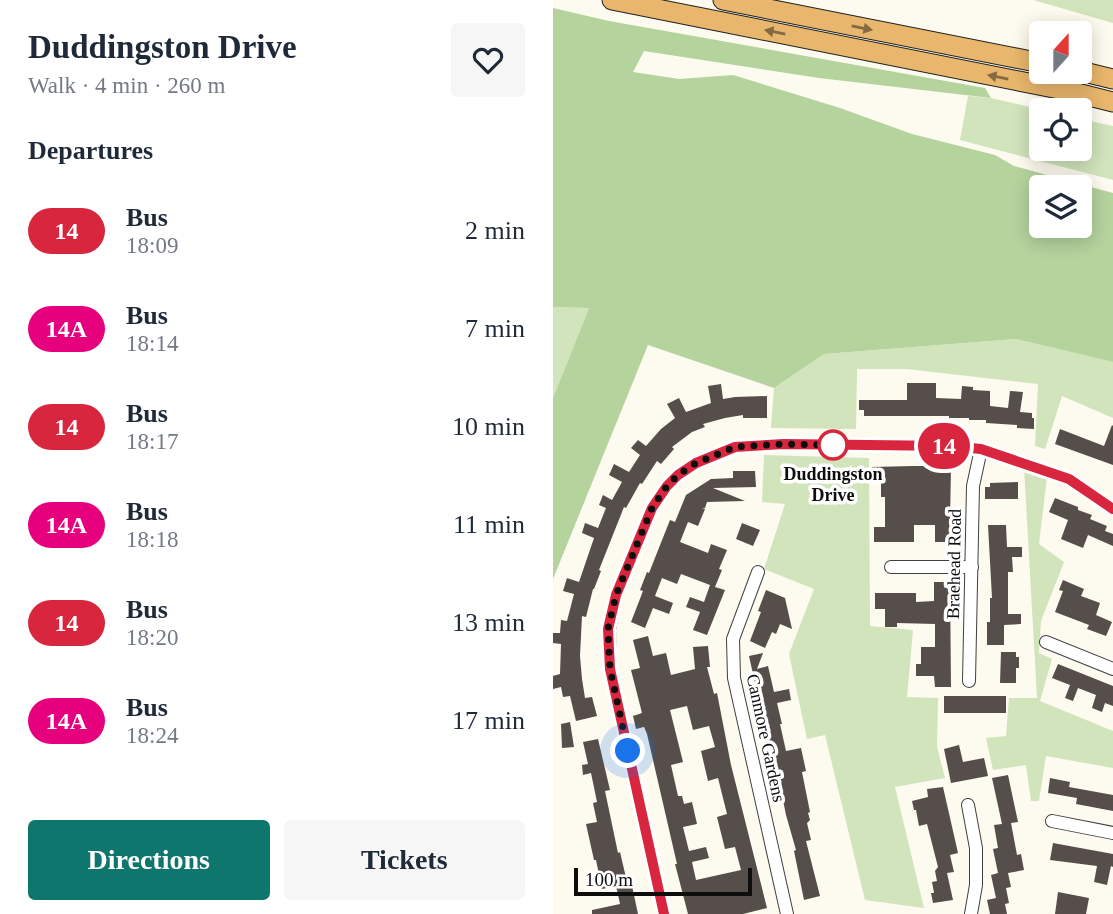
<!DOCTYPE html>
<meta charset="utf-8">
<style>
body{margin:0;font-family:"Times New Roman",serif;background:#f6f6f7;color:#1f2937;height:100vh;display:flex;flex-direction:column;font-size:26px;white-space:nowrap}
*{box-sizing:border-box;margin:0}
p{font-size:23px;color:#747a83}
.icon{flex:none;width:38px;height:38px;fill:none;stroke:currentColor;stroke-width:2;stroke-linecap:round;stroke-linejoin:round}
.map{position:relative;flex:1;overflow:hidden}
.drawer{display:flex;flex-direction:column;background:#fff;width:553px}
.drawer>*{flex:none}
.badge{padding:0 14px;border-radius:23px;font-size:24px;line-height:46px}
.needle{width:46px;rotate:21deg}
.buttons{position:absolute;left:476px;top:21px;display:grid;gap:14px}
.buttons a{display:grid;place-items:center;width:63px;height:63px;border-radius:7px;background:#fff;box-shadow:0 4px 18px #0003;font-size:35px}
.scale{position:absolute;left:21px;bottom:18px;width:178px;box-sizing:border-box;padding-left:7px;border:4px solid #0d0d0d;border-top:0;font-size:19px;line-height:24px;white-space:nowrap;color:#0d0d0d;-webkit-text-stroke:5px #fff;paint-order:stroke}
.you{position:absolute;width:35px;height:35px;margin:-18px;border:5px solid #fff;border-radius:50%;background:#1a73e8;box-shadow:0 0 0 10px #1a73e833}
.map>.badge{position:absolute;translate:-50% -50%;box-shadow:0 0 0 4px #fff}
h2{padding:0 28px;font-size:26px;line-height:63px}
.round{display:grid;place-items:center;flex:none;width:74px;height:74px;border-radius:7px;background:#f6f6f7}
.head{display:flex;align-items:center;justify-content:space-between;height:119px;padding:0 28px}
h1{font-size:33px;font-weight:700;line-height:52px}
.primary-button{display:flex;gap:14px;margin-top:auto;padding:14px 28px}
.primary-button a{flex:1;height:80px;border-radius:7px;background:#0f766e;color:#fff;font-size:28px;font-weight:700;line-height:80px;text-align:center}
.primary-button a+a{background:#f6f6f7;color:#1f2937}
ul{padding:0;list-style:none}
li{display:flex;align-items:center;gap:21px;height:98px;padding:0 28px}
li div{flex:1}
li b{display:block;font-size:26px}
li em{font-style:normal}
li .badge{min-width:77px;font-weight:700;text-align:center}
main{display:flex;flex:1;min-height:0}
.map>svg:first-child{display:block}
.green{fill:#d1e4bc}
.forest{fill:#b5d39d;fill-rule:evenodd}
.building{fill:#554e4b;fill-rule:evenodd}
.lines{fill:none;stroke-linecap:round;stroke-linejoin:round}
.minor-casing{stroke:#404040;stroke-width:14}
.trunk-casing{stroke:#1e1e1e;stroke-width:21}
.minor{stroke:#fff;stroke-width:12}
.trunk{stroke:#e8b66c;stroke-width:19}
.oneway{fill:#856a41}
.line-casing{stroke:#fff;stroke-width:16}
.line{stroke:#d7263d;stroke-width:10}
.walk{stroke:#0d0d0d;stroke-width:7;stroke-dasharray:0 12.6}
.stop-dot{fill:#fff;stroke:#d7263d;stroke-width:3.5}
.labels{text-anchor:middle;stroke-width:7;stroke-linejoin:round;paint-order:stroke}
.stop-label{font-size:18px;font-weight:bold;fill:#0d0d0d;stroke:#fff}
.street-label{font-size:18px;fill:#0d0d0d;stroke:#fff}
</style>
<main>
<section class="drawer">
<div class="head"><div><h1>Duddingston Drive</h1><p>Walk · 4 min · 260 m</p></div><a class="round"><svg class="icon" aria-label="heart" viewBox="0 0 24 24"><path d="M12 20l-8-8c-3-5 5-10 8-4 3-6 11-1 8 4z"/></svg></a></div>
<h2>Departures</h2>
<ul>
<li><span class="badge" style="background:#d7263d;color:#fff">14</span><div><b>Bus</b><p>18:09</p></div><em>2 min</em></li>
<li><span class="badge" style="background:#e6007e;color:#fff">14A</span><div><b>Bus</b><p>18:14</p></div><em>7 min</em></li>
<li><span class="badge" style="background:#d7263d;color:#fff">14</span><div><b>Bus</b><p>18:17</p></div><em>10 min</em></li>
<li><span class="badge" style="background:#e6007e;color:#fff">14A</span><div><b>Bus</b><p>18:18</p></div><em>11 min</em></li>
<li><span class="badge" style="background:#d7263d;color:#fff">14</span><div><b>Bus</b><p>18:20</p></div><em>13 min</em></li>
<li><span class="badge" style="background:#e6007e;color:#fff">14A</span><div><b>Bus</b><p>18:24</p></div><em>17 min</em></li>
</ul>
<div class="primary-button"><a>Directions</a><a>Tickets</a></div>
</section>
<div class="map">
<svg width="560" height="914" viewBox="0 0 560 914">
<rect width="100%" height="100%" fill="#fdfaef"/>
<!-- green -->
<g class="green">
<polygon points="480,0 560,0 560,23"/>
<polygon points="415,96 438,98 490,110 488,110 488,149 527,149 527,119 560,126 560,180 407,140"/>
<polygon points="0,307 36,308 0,398"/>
<polygon points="463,339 560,362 560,418 509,396 492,449 482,446 485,384 354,369 304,369 303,429 218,428 221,388 271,354"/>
<polygon points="211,455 316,458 317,626 360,630 354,697 385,698 384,747 392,778 342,787 371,908 312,900 272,735 254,739 236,654 261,589 211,569 232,504 209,502"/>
<polygon points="471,467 494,477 486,544 511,562 488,621 486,653 499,659 487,701 560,731 560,768 493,756 486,801 478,801 473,765 440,770 433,738 453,736 456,698 484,698"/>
</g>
<!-- forest -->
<path class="forest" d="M0,8L56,21L432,88L438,98L266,78L91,51L80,72L126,79L180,75L287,108L359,134L442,155L461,166L560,193V362L463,339L271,354L221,388L95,345L0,579V398L36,308L0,307ZM527,187V226H488V187Z"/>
<!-- building -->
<g class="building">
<polygon points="354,383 383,383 383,398 408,399 409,386 420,387 420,390 437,391 437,406 455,408 457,391 470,392 467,412 479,413 479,418 481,418 481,429 464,428 464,425 433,423 433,420 416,420 416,418 396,418 396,416 311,416 311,410 306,410 306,400 354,400"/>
<polygon points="168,384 170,399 182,397 214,396 214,418 190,418 190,415 172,418 150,424 152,427 139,432 119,447 121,449 108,464 104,461 89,484 87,483 73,508 71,507 46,570 48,571 41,589 40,589 33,617 29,616 27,656 29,679 32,698 39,697 44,716 23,721 17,696 10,697 8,687 0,689 0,676 7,674 8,644 0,643 0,633 7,633 8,620 14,621 21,594 10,591 14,578 26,582 41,538 29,533 32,523 45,528 53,508 46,505 50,495 59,500 69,482 56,475 61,464 76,472 87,455 78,448 85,440 93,446 108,429 122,418 114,404 126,398 133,412 158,403 155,386"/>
<polygon points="559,425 560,426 560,465 502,444 507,429 551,446"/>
<polygon points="360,466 398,466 397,523 398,523 398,542 382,542 382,525 361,525 361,542 321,542 321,527 332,527 332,497 328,497 328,483 319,483 319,467"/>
<polygon points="180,471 202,471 203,487 160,488 192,501 154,502 152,508 149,508 152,509 145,526 135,522 127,542 155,553 158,544 174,550 166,569 169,570 162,587 172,590 154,635 140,630 147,612 133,607 137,597 151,602 157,585 128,574 124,584 109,578 102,596 120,603 116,614 100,608 92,628 78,622 90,591 87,590 94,572 96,573 117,520 122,522 133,495 158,479 180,478"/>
<polygon points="465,482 465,499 432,499 432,487 437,487 437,483"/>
<polygon points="502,498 525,507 525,510 539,515 537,519 554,526 552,531 560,534 560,546 535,535 530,548 508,539 515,520 496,512"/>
<polygon points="189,523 207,530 200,546 183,539"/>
<polygon points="435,525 453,525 454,547 469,547 469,557 459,557 460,572 455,572 455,614 468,614 468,624 451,625 451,645 434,645 434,622 437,622 437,598 439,598"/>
<polygon points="510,580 531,589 528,596 547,603 543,615 559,622 553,636 534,629 536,625 502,612 510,591 506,590"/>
<polygon points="381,582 397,582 398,687 382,687 381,676 363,676 363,664 368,664 368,647 382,647 382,624 344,623 344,627 332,627 332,609 322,609 322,593 363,593 363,602 381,601"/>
<polygon points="213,590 232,598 239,629 227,624 223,634 219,632 212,648 197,641 208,612 205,611"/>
<path d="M95,636L100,656L113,653L118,675L142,669L140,647L155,646L157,667H154L161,694L164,693L178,765L214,908L190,914H135L122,864H124L94,734L91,727L83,729L80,716L89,713L78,670L87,668L80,640ZM134,706L140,730L156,726L162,747L148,751L155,781L165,778L174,814L164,817L172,849L182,847L188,870L143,880L139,862L156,858L153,847L136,851L130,827L144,824L139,802L131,804L129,796H125L118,765L130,762L117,710Z"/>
<polygon points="448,652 463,652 463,657 466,657 466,668 463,668 463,683 447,683"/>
<polygon points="210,653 204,669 215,666 221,692 236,689 238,700 224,703 229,724 227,724 233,751 248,748 253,771 249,772 257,812 255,813 257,820 254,823 258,840 253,841 267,896 251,900 241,851 243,850 233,815 221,755 218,755 196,656"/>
<polygon points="505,664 560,686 560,706 552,703 549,712 539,708 543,695 525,688 520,701 512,698 517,685 499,678"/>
<rect x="391" y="696" width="62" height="17"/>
<polygon points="17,722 21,747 9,748 8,724"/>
<polygon points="45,739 57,790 52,791 65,853 67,852 74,882 78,881 85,914 39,914 39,910 67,904 63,886 49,889 43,860 41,860 33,824 44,822 40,803 44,802 38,773 30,775 29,765 35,764 30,742"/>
<polygon points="406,745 410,762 431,758 435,776 398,783 391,749"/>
<polygon points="455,775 465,822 458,823 464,855 468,854 471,870 455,873 458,887 453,888 456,903 452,904 454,914 437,914 434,900 443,898 438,875 445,873 440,849 445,848 441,825 449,824 439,778"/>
<polygon points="497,778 517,782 516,787 560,795 560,811 523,804 524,798 495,793"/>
<polygon points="390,787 405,853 397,855 401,872 394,873 400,900 380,903 378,893 381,893 379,882 384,881 382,871 385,867 374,824 366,826 363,810 361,810 359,801 375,797 374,789"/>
<polygon points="500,843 560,854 560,867 558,866 554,885 541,882 544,866 497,860"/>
<polygon points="505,892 536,898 533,914 502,914"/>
</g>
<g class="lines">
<!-- minor casing -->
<g class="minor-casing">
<g id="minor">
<polyline points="338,567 419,567"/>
<polyline points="205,572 180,639 181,678 234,914"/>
<polyline points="493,642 560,669"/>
<polyline points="416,681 420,486 428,449"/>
<polyline points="415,805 423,848 423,885 418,914"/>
<polyline points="499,821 560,833"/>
<polyline points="111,914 57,669 56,629 63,595 99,508 114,486 125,475 143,463 182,447 231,444 398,446 428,449 517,479 560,509"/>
</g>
</g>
<!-- trunk casing -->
<g class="trunk-casing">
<g id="trunk">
<polyline points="59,0 516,91 560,102"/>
<polyline points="170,0 488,63"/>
<polyline points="527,71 560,79"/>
</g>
</g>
<!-- minor -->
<use href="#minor" class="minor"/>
<!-- trunk -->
<use href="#trunk" class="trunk"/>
</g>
<!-- one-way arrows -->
<defs><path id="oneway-solid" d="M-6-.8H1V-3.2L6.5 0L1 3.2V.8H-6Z" transform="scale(1.75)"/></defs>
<g class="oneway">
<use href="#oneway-solid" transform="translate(309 28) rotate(11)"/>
<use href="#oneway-solid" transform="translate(222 32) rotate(-169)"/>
<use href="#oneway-solid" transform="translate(445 77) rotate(-169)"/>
</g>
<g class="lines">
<!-- line casing -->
<g class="line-casing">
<polyline id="line" points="111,914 57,669 55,629 63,595 99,508 114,486 125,475 143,463 182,447 231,444 398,446 428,449 516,479 560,509"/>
</g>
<!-- line -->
<use href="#line" class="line"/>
<!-- walk -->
<polyline class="walk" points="75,751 57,669 55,629 63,595 99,508 114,486 125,475 143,463 182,447 231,444 280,445"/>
</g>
<!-- markers -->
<circle class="stop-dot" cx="280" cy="445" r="14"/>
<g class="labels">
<!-- stop labels -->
<g class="stop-label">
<text x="280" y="480">Duddingston<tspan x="280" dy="21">Drive</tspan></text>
</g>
<!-- street labels -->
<g class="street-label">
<text transform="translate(401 564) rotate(-89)" y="6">Braehead Road</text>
<text transform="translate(213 738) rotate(78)" y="6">Canmore Gardens</text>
</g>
</g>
</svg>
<div class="buttons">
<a><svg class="needle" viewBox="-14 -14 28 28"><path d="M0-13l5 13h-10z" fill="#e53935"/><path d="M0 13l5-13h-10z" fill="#747a83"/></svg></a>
<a><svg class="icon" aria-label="locate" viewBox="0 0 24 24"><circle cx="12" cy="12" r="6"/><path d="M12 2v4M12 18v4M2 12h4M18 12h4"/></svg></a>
<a><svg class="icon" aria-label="layers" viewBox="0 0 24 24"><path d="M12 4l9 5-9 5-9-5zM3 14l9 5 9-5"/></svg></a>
</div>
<div class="scale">100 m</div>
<div class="you" style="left:75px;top:751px"></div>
<b class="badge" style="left:391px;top:446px;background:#d7263d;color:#fff">14</b>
</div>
</main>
